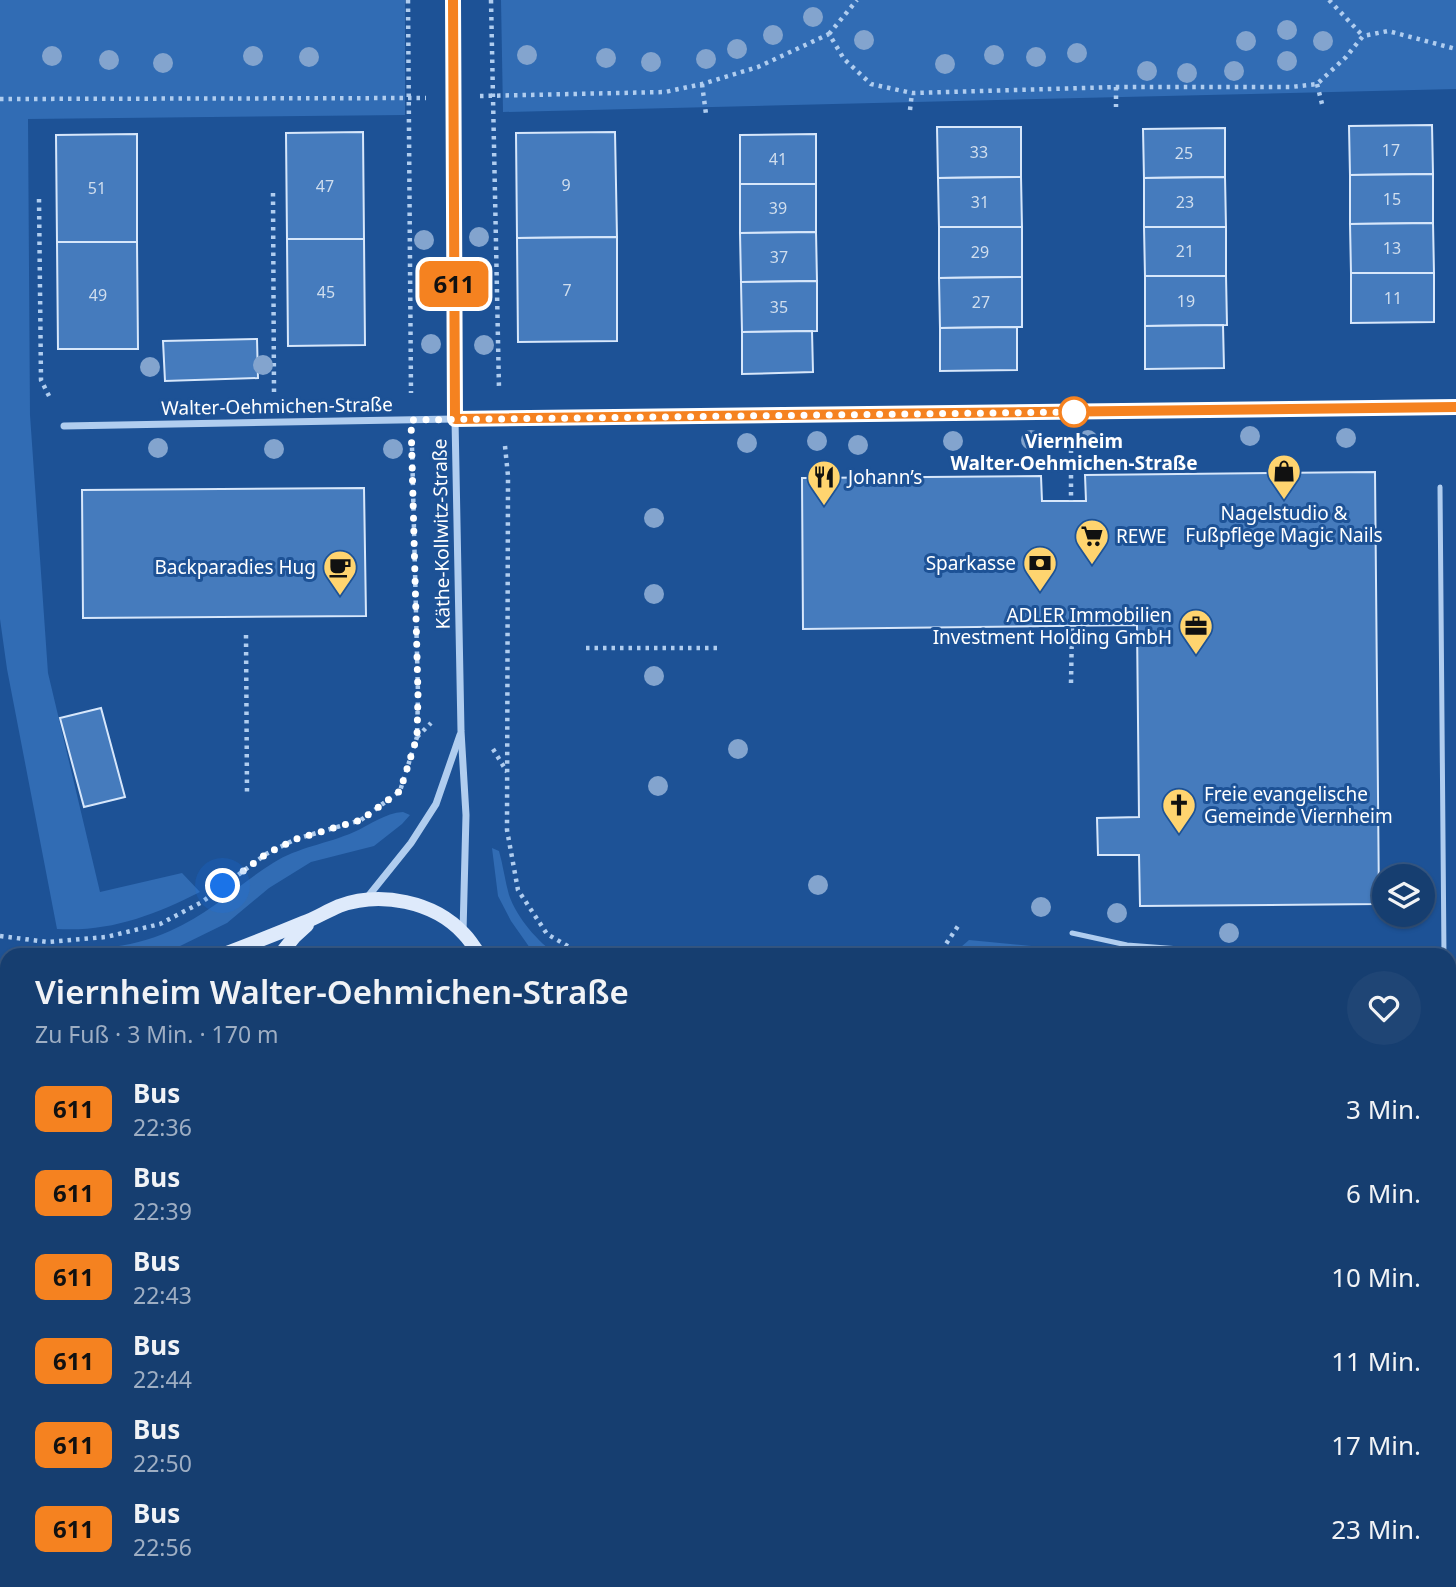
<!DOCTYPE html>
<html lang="de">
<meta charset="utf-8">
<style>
body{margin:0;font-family:"Noto Sans",sans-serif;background:#1f4575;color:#f1f3f6;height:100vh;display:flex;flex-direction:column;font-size:26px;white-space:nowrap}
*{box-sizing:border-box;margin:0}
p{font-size:23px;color:#9eaec3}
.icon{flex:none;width:38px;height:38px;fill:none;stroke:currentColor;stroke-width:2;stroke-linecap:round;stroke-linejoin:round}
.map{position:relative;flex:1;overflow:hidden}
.details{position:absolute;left:0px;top:948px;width:1456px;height:639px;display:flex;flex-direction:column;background:#163e70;border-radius:21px 21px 0 0;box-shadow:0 2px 5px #0004,0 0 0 2px #355783}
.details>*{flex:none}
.badge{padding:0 14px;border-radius:10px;font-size:24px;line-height:46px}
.controls{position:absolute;left:1372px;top:864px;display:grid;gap:14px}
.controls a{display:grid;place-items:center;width:63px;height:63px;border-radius:50%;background:#163e70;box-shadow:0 2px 5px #0004,0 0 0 2px #355783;font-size:35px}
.you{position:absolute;width:35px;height:35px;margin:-18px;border:5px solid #fff;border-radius:50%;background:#1a73e8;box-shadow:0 0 0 10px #1a73e833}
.map>.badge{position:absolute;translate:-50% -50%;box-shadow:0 0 0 4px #fff}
.round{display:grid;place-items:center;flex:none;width:74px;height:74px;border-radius:37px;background:#1f4575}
.headline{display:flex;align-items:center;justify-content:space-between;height:119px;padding:0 35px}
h1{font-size:33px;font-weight:600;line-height:52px}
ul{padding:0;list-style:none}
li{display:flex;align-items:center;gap:21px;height:84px;padding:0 35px}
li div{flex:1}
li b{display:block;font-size:26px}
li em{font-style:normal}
li .badge{min-width:77px;font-weight:700;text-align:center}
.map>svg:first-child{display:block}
.green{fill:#316cb4}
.building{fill:#457bbd;stroke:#d7e7fb;stroke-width:2}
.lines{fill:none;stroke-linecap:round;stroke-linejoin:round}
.path{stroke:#b0cdef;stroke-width:4.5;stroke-dasharray:3.5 5;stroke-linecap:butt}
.service{stroke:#b0cdef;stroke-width:5}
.minor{stroke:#b0cdef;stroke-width:7}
.tertiary{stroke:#b0cdef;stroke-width:12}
.secondary{stroke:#deeafb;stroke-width:14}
.tree{fill:#83a4ce}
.line-casing{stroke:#fff;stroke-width:16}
.line{stroke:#f58220;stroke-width:10}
.walk{stroke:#fff;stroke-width:7;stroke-dasharray:0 12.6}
.stop-dot{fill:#fff;stroke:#f58220;stroke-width:3.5}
.labels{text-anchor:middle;stroke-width:6;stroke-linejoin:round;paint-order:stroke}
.number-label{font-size:16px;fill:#d0deee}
.street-label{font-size:19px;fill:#fff;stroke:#1d5296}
.stop-label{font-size:19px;font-weight:bold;fill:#fff;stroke:#1d5296}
.poi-label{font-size:19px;fill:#fff;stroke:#1d5296;text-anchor:start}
</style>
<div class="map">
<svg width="1456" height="1587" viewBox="0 0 1456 1587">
<rect width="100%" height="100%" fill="#1d5296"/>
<!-- green -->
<g class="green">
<path d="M0,0H405V115L28,119L30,415L48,673L100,892L182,873L200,892C152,916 110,932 57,929L7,669L0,619Z"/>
<polygon points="501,0 1456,0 1456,89 503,112"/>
<path d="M403,812L410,815L402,824L374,846L311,862L269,888L227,923L178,947L149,955H39L38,952C83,950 129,950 170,931C209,914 238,885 273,863C298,847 327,844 354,832C370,825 385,813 403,812Z"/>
<path d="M492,848L499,851C503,865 505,881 509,895C517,918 538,942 557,955H540L530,948L511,921L498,896Z"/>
<polygon points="969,940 1124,955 952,955"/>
<polygon points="0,1136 7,1167 7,1442 0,1423"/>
<polygon points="1449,1155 1456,1156 1456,1268 1449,1267"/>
<polygon points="203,1580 287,1580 287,1587 205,1587"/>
<polygon points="385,1580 497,1580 499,1587 385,1587"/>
</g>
<!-- building -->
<g class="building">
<polygon points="1432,125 1433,174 1350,175 1349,126"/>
<polygon points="937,127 1021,127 1021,177 938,178"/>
<polygon points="1225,128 1225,177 1144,178 1143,129"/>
<polygon points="363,132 364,239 287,239 286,133"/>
<polygon points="615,132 617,237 517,238 516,133"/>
<polygon points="137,134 137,242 57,242 56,135"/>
<polygon points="816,134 816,184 740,184 740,135"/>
<polygon points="1433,174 1433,223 1350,224 1350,175"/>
<polygon points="1021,177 1022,227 939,227 938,178"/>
<polygon points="1225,177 1226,227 1144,227 1144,178"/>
<polygon points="740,184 816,184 816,232 740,233"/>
<polygon points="1433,223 1434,273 1351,273 1350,224"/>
<polygon points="939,227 1022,227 1022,277 939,278"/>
<polygon points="1144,227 1226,227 1226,276 1145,276"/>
<polygon points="816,232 817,281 741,282 740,233"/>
<polygon points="617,237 617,341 518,342 517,238"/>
<polygon points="287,239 364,239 365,345 288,346"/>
<polygon points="57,242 137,242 138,349 58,349"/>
<polygon points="1351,273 1434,273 1434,322 1351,323"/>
<polygon points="1145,276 1226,276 1227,325 1145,326"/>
<polygon points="1022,277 1022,327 940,328 939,278"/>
<polygon points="817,281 817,331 742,332 741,282"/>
<polygon points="1223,325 1224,368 1145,369 1145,326"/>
<polygon points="1017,327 1017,370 940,371 940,328"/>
<polygon points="812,331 813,372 742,374 742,332"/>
<polygon points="257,339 258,378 165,381 163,341"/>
<polygon points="1375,472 1379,904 1140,906 1139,855 1098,855 1097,818 1139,817 1137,625 803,629 802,478 1041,476 1042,501 1086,501 1085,475"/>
<polygon points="364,488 366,616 83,618 82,490"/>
<polygon points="101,708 125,797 84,807 60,718"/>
<polygon points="1456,1499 1456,1566 1449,1568 1449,1502"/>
<polygon points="561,1580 648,1580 627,1587 563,1587"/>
<polygon points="648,1580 671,1580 673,1587 627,1587"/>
<polygon points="919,1580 957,1580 959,1587 898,1587"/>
<polygon points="1134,1580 1255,1580 1256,1583 1243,1587 1136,1587"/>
<polygon points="1351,1580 1439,1580 1441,1587 1353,1587"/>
</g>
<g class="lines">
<!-- path -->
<g class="path">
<polyline points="408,0 411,393"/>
<polyline points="491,0 499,389"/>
<polyline points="1329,0 1363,36"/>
<polyline points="829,34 857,0"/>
<polyline points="702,84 706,114"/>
<polyline points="1317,84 1322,104"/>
<polyline points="1116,87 1116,107"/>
<polyline points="480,96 665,92 702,84 758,67 829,34 844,59 871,84 912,93 1116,87 1291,87 1317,84 1346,57 1363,36 1388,31 1456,49"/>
<polyline points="0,99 426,98"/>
<polyline points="910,110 912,93"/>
<polyline points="273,193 274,393"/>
<polyline points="39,199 41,380 51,400"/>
<polyline points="1071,441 1071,501"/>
<polyline points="505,446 508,476 507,830 518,890 547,934 585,956"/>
<polyline points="246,635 247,793"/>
<polyline points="586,648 717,648"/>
<polyline points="1071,683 1072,626"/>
<polyline points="417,737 431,723"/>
<polyline points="493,749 507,772"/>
<polyline points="0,936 48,942 106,937 160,924 202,902 266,854 296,839 361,820 400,791 417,737 418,695 412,447"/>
<polyline points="935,956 942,950 960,923"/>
<polyline points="1449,1310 1452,1283"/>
<polyline points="511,1580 512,1587"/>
<polyline points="523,1587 524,1580"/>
<polyline points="867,1587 888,1580"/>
</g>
<!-- service -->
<g class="service">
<polyline points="1440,487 1444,956"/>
<polyline points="1072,933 1127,945 1272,956"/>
</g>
<!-- minor -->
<g class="minor">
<polyline points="453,0 455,419 461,731 466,815 463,932"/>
<polyline points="64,426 455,419 1456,407"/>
<polyline points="366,899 411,843 436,804 460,735"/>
<polyline points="1449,1050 1456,1051"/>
<polyline points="796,1580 798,1587"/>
</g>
<!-- tertiary -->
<g class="tertiary">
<polyline points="322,1580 323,1587"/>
<polyline points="351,1587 352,1580"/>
</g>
<!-- secondary -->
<g class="secondary">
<path d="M219,956C248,945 276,934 305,922C316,918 327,911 339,906C380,891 434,901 464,934C470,940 475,948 480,956"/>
<polyline points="279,956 295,936 307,925"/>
<polyline points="0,1003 7,1003"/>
<polyline points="1449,1127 1456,1127"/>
</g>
</g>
<!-- trees -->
<g class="tree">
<circle cx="813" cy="17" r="10"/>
<circle cx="1287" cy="30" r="10"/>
<circle cx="773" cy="35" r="10"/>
<circle cx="864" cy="40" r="10"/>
<circle cx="1246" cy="41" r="10"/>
<circle cx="1323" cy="41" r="10"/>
<circle cx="737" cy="49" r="10"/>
<circle cx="1077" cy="53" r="10"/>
<circle cx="527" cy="55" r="10"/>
<circle cx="994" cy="55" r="10"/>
<circle cx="52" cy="56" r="10"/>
<circle cx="253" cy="56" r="10"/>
<circle cx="309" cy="57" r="10"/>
<circle cx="1036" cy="57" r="10"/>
<circle cx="606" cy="58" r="10"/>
<circle cx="706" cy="59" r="10"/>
<circle cx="109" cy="60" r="10"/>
<circle cx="1287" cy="61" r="10"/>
<circle cx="651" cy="62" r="10"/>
<circle cx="163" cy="63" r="10"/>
<circle cx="945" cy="64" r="10"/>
<circle cx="1147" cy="71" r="10"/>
<circle cx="1234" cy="71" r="10"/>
<circle cx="1187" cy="73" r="10"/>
<circle cx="479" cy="237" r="10"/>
<circle cx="424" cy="240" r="10"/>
<circle cx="431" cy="344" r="10"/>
<circle cx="484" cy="345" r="10"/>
<circle cx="263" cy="365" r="10"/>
<circle cx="150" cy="367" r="10"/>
<circle cx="1250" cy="436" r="10"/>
<circle cx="1346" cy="438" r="10"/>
<circle cx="1031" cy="440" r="10"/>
<circle cx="1088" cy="440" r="10"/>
<circle cx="817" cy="441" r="10"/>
<circle cx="953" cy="441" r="10"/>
<circle cx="747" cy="443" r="10"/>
<circle cx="858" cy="445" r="10"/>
<circle cx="158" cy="448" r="10"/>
<circle cx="274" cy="449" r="10"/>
<circle cx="393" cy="449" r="10"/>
<circle cx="654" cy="518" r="10"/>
<circle cx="654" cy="594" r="10"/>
<circle cx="654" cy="676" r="10"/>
<circle cx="738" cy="749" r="10"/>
<circle cx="658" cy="786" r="10"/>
<circle cx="818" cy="885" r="10"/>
<circle cx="1041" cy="907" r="10"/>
<circle cx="1117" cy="913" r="10"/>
<circle cx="1229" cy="933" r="10"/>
</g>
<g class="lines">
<!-- line casing -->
<g class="line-casing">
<polyline id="line" points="453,0 455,419 1456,407"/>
</g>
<!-- line -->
<use href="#line" class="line"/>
<!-- walk -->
<polyline class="walk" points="223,886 266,854 296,839 361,820 400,791 417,737 418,695 411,420 1074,412"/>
</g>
<!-- icons -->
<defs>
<g id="shop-pin" transform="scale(1.75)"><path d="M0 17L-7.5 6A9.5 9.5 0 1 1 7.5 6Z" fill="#ffd46f" stroke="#1d5296"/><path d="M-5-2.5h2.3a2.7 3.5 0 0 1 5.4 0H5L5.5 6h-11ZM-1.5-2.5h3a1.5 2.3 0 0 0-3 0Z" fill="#111"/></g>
<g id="restaurant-pin" transform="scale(1.75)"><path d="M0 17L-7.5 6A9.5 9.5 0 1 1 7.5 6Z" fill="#ffd46f" stroke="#1d5296"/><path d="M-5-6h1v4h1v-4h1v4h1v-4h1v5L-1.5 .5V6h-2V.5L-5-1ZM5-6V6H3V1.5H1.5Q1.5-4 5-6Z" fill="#111"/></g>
<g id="supermarket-pin" transform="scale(1.75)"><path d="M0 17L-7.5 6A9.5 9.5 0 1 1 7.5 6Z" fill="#ffd46f" stroke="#1d5296"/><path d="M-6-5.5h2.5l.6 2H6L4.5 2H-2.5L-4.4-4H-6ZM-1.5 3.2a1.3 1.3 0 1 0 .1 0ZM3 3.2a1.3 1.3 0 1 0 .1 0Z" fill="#111"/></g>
<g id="bank-pin" transform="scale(1.75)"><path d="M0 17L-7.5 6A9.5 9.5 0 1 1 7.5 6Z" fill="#ffd46f" stroke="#1d5296"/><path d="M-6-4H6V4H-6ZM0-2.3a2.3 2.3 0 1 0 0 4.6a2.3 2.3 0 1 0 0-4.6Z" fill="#111"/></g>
<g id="cafe-pin" transform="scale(1.75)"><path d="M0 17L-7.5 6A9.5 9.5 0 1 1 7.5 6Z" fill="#ffd46f" stroke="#1d5296"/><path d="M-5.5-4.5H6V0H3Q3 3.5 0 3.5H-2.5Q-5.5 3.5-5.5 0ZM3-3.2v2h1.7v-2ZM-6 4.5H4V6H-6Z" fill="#111"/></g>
<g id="office-pin" transform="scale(1.75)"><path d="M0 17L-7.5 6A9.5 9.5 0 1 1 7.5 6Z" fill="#ffd46f" stroke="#1d5296"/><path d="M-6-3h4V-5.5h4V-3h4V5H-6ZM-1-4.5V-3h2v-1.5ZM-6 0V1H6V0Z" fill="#111"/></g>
<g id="church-pin" transform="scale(1.75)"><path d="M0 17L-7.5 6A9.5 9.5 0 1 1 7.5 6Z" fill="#ffd46f" stroke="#1d5296"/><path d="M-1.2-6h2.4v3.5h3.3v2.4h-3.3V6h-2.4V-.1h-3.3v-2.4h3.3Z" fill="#111"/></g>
</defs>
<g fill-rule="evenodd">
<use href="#shop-pin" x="1284" y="471"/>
<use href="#restaurant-pin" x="824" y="477"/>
<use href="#supermarket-pin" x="1092" y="536"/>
<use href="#bank-pin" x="1040" y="563"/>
<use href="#cafe-pin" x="340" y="567"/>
<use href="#office-pin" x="1196" y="626"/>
<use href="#church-pin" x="1179" y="805"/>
</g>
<!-- markers -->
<circle class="stop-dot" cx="1074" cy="412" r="14"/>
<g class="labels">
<!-- number labels -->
<g class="number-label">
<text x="1391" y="156">17</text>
<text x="979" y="158">33</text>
<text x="1184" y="159">25</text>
<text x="778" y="165">41</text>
<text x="566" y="191">9</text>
<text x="325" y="192">47</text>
<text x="97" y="194">51</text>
<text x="1392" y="205">15</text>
<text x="980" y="208">31</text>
<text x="1185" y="208">23</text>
<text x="778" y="214">39</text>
<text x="1392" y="254">13</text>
<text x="1185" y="257">21</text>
<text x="980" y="258">29</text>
<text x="779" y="263">37</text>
<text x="567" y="296">7</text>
<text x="326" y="298">45</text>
<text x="98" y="301">49</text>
<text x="1393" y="304">11</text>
<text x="1186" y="307">19</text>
<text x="981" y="308">27</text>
<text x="779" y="313">35</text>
</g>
<!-- street labels -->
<g class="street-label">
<text transform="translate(277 406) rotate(-1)" y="7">Walter-Oehmichen-Straße</text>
<text transform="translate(441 534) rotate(-91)" y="7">Käthe-Kollwitz-Straße</text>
</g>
<!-- stop labels -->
<g class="stop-label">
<text x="1074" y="448">Viernheim<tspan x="1074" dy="22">Walter-Oehmichen-Straße</tspan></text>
</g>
<!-- poi labels -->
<g class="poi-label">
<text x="848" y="484">Johann’s</text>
<text x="1284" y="520" text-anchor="middle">Nagelstudio &amp;<tspan x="1284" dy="22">Fußpflege Magic Nails</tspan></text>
<text x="1116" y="543">REWE</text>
<text x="1016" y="570" text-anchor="end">Sparkasse</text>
<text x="316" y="574" text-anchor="end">Backparadies Hug</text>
<text x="1172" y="622" text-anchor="end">ADLER Immobilien<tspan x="1172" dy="22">Investment Holding GmbH</tspan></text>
<text x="1204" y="801">Freie evangelische<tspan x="1204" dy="22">Gemeinde Viernheim</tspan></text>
</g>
</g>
</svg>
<div class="controls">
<a><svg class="icon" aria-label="layers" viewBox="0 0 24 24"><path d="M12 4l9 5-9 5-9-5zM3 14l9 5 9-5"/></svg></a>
</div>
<div class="you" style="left:223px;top:886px"></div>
<b class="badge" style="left:454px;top:284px;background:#f58220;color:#111">611</b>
<section class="details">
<div class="headline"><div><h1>Viernheim Walter-Oehmichen-Straße</h1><p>Zu Fuß · 3 Min. · 170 m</p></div><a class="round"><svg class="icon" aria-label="heart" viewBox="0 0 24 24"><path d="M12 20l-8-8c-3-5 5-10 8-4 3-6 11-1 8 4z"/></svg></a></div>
<ul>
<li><span class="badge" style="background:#f58220;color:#111">611</span><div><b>Bus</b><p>22:36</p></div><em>3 Min.</em></li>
<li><span class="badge" style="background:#f58220;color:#111">611</span><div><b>Bus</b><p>22:39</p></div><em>6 Min.</em></li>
<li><span class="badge" style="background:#f58220;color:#111">611</span><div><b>Bus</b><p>22:43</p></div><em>10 Min.</em></li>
<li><span class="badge" style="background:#f58220;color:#111">611</span><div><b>Bus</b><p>22:44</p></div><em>11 Min.</em></li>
<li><span class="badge" style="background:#f58220;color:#111">611</span><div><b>Bus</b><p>22:50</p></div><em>17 Min.</em></li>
<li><span class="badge" style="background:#f58220;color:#111">611</span><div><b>Bus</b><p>22:56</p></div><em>23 Min.</em></li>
</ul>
</section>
</div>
